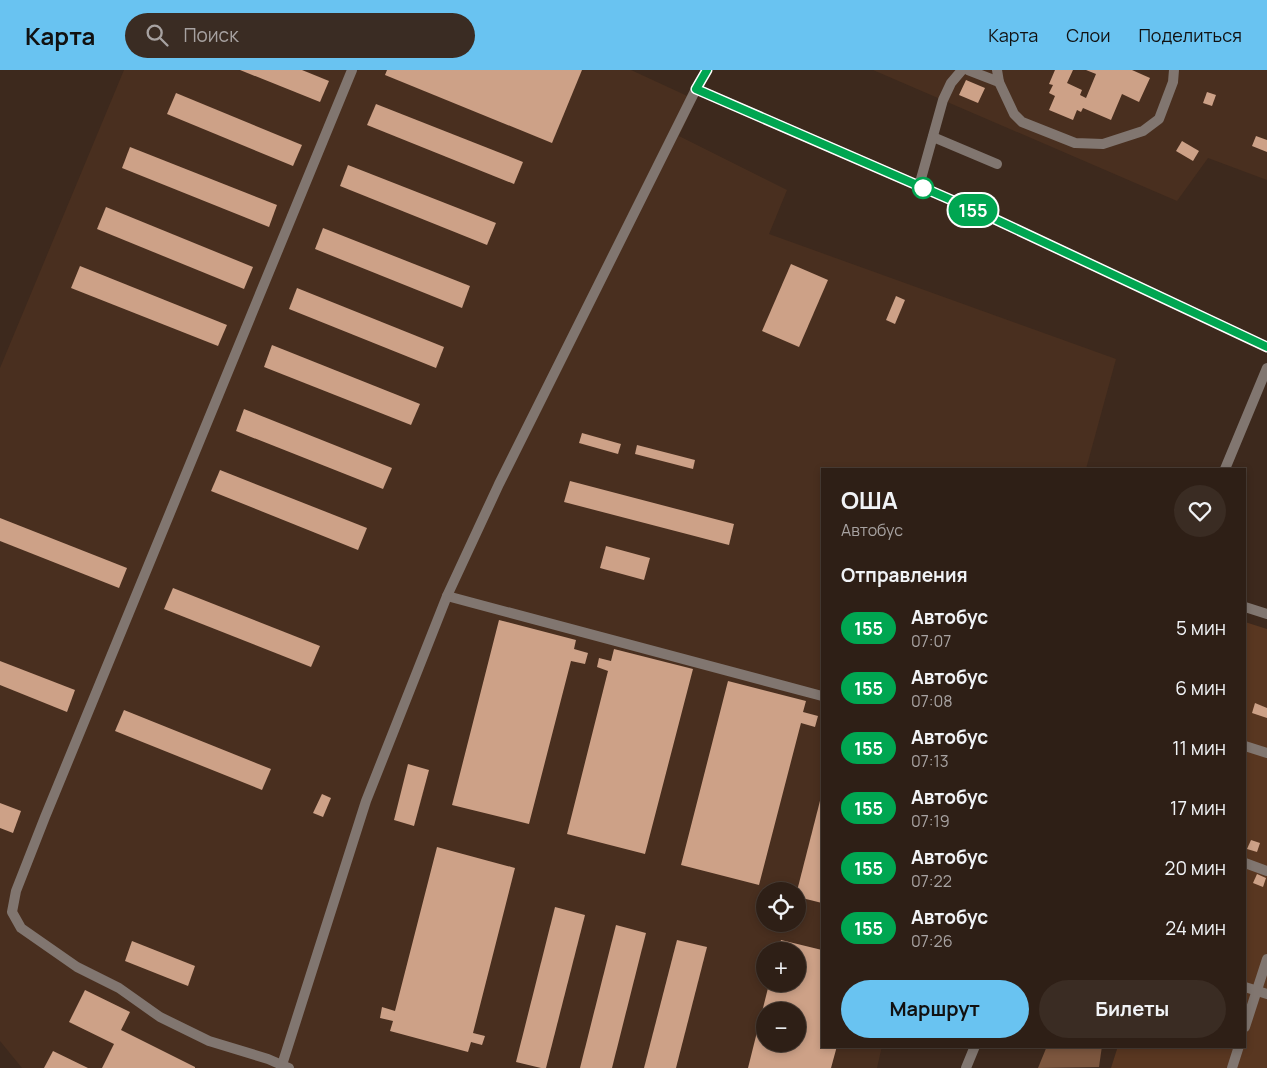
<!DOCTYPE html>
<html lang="ru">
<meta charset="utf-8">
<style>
body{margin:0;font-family:Manrope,sans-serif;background:#3a2c23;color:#f1f3f6;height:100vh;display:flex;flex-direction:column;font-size:19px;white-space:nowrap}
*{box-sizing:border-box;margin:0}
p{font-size:16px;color:#a7a2a1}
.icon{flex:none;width:28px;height:28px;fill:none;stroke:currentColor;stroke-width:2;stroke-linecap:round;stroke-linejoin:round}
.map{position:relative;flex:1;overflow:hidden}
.details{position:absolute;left:821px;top:398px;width:425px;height:580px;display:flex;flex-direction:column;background:#2e1f16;border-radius:0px;box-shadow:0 2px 8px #0003,0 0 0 1px #493d35}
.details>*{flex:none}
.badge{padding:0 10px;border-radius:16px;font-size:18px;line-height:32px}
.fabs{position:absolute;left:756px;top:812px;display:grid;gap:10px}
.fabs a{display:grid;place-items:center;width:50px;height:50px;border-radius:50%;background:#2e1f16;box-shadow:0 2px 8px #0003,0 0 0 1px #493d35;font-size:25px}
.map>.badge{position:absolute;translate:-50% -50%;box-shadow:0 0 0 2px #fff}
h2{padding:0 20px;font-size:19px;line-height:45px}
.round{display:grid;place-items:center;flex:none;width:52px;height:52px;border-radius:26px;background:#3a2c23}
.overview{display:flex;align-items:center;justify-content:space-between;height:85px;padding:0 20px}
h1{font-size:24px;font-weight:700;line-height:38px}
.cta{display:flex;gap:10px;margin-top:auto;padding:10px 20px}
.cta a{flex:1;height:58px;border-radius:30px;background:#69c3f1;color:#111;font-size:20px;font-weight:700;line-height:58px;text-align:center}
.cta a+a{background:#3a2c23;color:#f1f3f6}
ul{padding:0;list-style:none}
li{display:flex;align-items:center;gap:15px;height:60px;padding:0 20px}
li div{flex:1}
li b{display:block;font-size:19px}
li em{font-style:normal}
li .badge{min-width:55px;font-weight:700;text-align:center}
header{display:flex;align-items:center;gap:30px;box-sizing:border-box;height:70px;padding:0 25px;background:#69c3f1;color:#111}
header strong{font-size:24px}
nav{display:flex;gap:28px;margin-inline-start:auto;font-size:18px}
.search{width:350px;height:45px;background:#3a2c23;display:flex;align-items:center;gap:12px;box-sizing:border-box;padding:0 18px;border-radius:28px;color:#a7a2a1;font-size:19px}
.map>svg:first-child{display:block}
.built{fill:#492f1f;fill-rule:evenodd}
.green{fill:#593721}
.water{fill:#7c563e}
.building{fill:#cda187;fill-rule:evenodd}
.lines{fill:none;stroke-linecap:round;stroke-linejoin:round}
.minor{stroke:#817670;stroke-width:10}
.line-casing{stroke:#fff;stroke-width:11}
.line{stroke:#00a651;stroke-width:8}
.stop-dot{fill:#fff;stroke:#00a651;stroke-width:2.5}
</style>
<header>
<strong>Карта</strong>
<div class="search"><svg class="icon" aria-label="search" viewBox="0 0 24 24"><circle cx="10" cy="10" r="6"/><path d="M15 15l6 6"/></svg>Поиск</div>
<nav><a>Карта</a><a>Слои</a><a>Поделиться</a></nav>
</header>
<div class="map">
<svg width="1267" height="998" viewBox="0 0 1267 998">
<rect width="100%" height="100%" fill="#3d291d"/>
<!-- built -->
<g class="built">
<path d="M124,0H631L696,30L679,66L787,120L769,164L1116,289L1086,399H822V976H882L877,998H22L0,971V298ZM765,821H798V854H765ZM765,881H798V914H765ZM765,941H798V974H765Z"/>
<polygon points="873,0 1267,0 1267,110 1208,88 1177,131"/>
</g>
<!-- green -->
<polygon class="green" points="1245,552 1267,559 1267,998 1111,998 1118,976 1245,976"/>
<!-- water -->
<polygon class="water" points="1047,976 1102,976 1099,997 1038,998"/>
<!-- building -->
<g class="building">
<polygon points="240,0 302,0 329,11 320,32"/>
<polygon points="387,0 582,0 552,73 385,5"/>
<polygon points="1055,0 1073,0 1067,13 1082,20 1080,25 1086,28 1096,4 1086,0 1132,0 1150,8 1139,32 1122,24 1111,50 1083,38 1081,42 1077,40 1073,50 1049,40 1055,26 1049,23 1053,15 1049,14"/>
<polygon points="966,10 985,18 978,33 959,25"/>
<polygon points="1207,22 1216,25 1212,36 1203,33"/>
<polygon points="176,23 302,75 293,96 167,44"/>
<polygon points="376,34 523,92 514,114 367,55"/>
<polygon points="1256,66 1267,70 1267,82 1252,76"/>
<polygon points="1182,71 1199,81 1193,91 1176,81"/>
<polygon points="130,77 277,135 269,157 122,98"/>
<polygon points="348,95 496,153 487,175 340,116"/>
<polygon points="106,137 253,197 244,219 97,159"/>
<polygon points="323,158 470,216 462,238 315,179"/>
<polygon points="791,194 828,210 799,277 762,261"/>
<polygon points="80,196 227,255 218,276 71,218"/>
<polygon points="297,218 444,277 436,298 289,239"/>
<polygon points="896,226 905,230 895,254 886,250"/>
<polygon points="272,275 420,334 411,355 264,297"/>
<polygon points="244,339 392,398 383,419 236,361"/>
<polygon points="582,363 621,374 618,384 579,373"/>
<polygon points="637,375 695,390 693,399 635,384"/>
<polygon points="220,400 367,458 358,480 211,421"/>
<polygon points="570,411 734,454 729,475 564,432"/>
<polygon points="0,448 127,498 119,518 0,471"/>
<polygon points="606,476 650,488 644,510 600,498"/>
<polygon points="173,518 320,576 311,597 164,539"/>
<polygon points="499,550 576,570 574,579 588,583 585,594 571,591 529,754 452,735"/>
<polygon points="614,579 693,599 645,784 567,764 608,601 597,597 599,588 611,591"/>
<polygon points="0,591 75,620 67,642 0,615"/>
<polygon points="728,611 806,631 803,642 818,646 815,657 801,653 759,815 681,795"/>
<polygon points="1255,633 1267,638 1267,648 1252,643"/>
<polygon points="124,640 271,699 262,720 115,661"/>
<polygon points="408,694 429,700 414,756 394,750"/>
<polygon points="822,723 822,833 798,827 797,821"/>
<polygon points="322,724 331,728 323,747 313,743"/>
<polygon points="0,733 21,741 13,763 0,758"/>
<polygon points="1251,770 1260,773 1257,782 1247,779"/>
<polygon points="437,777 515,798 473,963 485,966 482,975 471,972 468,982 390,961 393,951 380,948 382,937 395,941"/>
<polygon points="1257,804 1266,808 1263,817 1253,813"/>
<polygon points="555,837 585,845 546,998 541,998 516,992"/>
<polygon points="616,855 646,863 612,998 580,998"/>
<polygon points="677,870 707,877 676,998 644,998"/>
<path d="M781,870L822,880V976H837L831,998H748L769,914H798V881H778ZM765,941H798V974H765Z"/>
<polygon points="132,871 195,896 188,916 125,891"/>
<polygon points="85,920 130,942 121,960 195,997 195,998 102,998 114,974 69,952"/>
<polygon points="53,981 88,998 44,998"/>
</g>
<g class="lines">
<!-- minor -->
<g class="minor">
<polyline points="968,0 999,12"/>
<polyline points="997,0 999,12 1014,44 1022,52 1075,73 1103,74 1143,61 1159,49 1173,12 1174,0"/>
<polyline points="696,19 986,145 1267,277"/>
<polyline points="933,67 997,94"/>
<polyline points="919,116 943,30 951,13 962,0"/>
<polyline points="1225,399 1267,298"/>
<polyline points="447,526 822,626"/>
<polyline points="1245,537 1267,544"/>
<polyline points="1245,676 1267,683"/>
<polyline points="1245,793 1267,801"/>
<polyline points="1245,917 1267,924"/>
<polyline points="1245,957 1267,889"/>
<polyline points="281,998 366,731 447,526 499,414 696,19 707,0"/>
<polyline points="289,998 268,989 209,971 160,947 119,918 77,897 21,858 12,842 16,821 45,747 352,0"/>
<polyline points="966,998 975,976"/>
<polyline points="1232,998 1239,976"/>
</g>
</g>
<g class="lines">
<!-- line casing -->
<g class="line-casing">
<polyline id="line" points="707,0 696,19 986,145 1267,277"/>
</g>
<!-- line -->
<use href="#line" class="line"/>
</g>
<!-- markers -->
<circle class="stop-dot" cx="923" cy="118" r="10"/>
</svg>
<div class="fabs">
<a><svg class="icon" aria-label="locate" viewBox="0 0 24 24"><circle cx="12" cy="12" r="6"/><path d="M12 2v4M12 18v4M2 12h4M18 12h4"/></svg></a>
<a>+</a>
<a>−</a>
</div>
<b class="badge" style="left:973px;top:140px;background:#00a651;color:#fff">155</b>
<section class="details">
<div class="overview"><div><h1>ОША</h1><p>Автобус</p></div><a class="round"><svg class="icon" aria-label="heart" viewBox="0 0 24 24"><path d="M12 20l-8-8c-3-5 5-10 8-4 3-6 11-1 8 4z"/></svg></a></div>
<h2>Отправления</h2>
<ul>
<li><span class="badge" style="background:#00a651;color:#fff">155</span><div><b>Автобус</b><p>07:07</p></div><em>5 мин</em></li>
<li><span class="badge" style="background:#00a651;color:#fff">155</span><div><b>Автобус</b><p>07:08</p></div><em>6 мин</em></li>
<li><span class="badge" style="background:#00a651;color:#fff">155</span><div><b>Автобус</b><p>07:13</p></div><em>11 мин</em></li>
<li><span class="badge" style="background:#00a651;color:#fff">155</span><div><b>Автобус</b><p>07:19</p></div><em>17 мин</em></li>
<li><span class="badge" style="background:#00a651;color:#fff">155</span><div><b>Автобус</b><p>07:22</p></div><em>20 мин</em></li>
<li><span class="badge" style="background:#00a651;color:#fff">155</span><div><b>Автобус</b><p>07:26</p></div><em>24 мин</em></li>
</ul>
<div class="cta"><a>Маршрут</a><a>Билеты</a></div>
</section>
</div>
